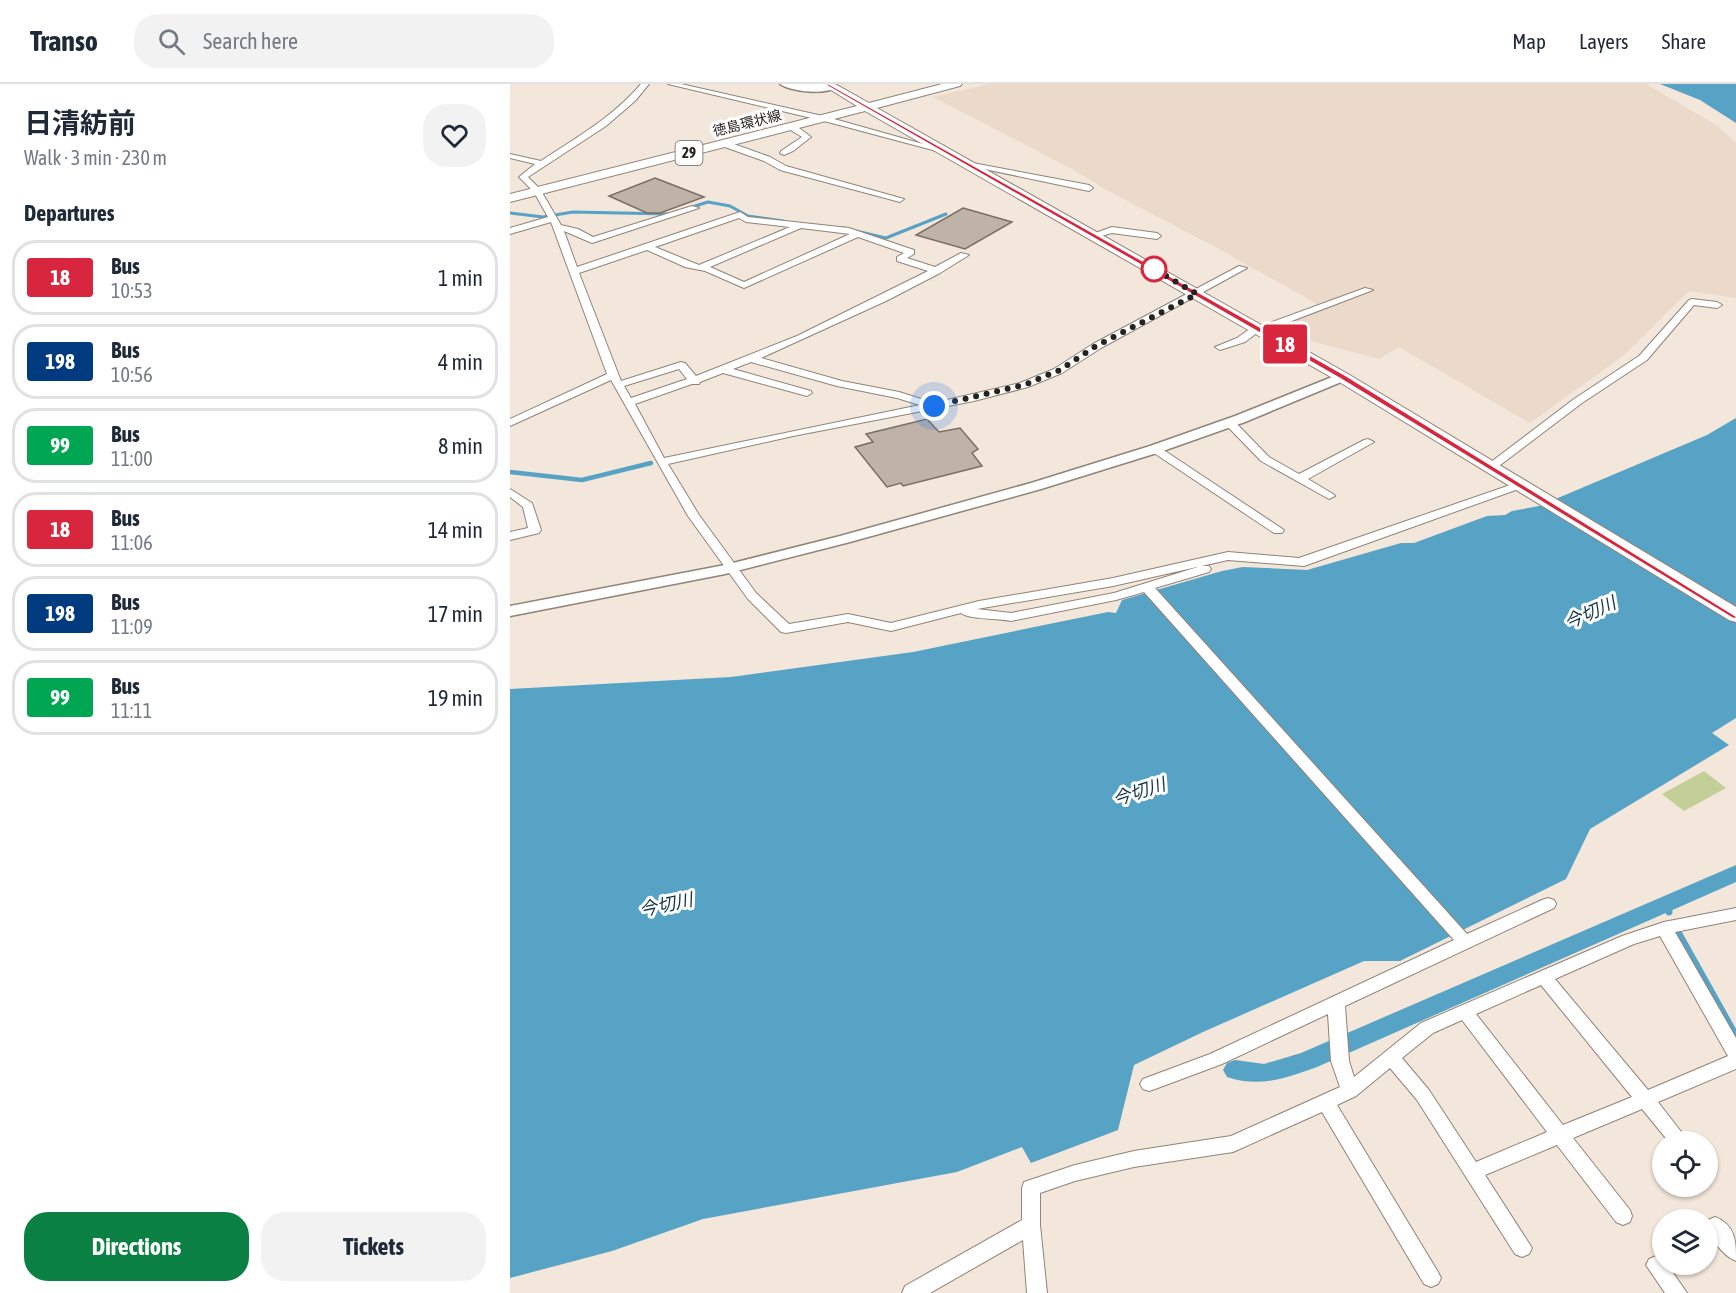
<!DOCTYPE html>
<meta charset="utf-8">
<style>
body{margin:0;font-family:"Asap Condensed","Noto Sans JP",sans-serif;background:#f2f2f3;color:#1f2937;height:100vh;display:flex;flex-direction:column;font-size:22px;white-space:nowrap}
*{box-sizing:border-box;margin:0}
p{font-size:20px;color:#747a83}
.icon{flex:none;width:33px;height:33px;fill:none;stroke:currentColor;stroke-width:2;stroke-linecap:round;stroke-linejoin:round}
.map{position:relative;flex:1;overflow:hidden}
.side{display:flex;flex-direction:column;background:#fff;width:510px}
.side>*{flex:none}
.badge{padding:0 12px;border-radius:4px;font-size:21px;line-height:39px}
.tools{position:absolute;left:1142px;top:1047px;display:grid;gap:12px}
.tools a{display:grid;place-items:center;width:66px;height:66px;border-radius:50%;background:#fff;box-shadow:0 2px 4px #0004;font-size:30px}
.you{position:absolute;width:30px;height:30px;margin:-15px;border:4px solid #fff;border-radius:50%;background:#1a73e8;box-shadow:0 0 0 9px #1a73e833}
.map>.badge{position:absolute;translate:-50% -50%;box-shadow:0 0 0 3px #fff}
h2{padding:0 24px;font-size:22px;line-height:54px}
.round{display:grid;place-items:center;flex:none;width:63px;height:63px;border-radius:24px;background:#f2f2f3}
.headline{display:flex;align-items:center;justify-content:space-between;height:102px;padding:0 24px}
h1{font-size:28px;font-weight:700;line-height:45px}
.cta{display:flex;gap:12px;margin-top:auto;padding:12px 24px}
.cta a{flex:1;height:69px;border-radius:24px;background:#0b8043;color:#fff;font-size:24px;font-weight:700;line-height:69px;text-align:center}
.cta a+a{background:#f2f2f3;color:#1f2937}
ul{padding:0;list-style:none}
li{display:flex;align-items:center;gap:18px;height:75px;margin:0 12px 9px;padding:0 12px;border:3px solid #e0e1e3;border-radius:24px}
li div{flex:1}
li b{display:block;font-size:22px}
li em{font-style:normal}
li .badge{min-width:66px;font-weight:700;text-align:center}
header{display:flex;align-items:center;gap:36px;box-sizing:border-box;height:84px;padding:0 30px;background:#fff;border-bottom:2px solid #e0e1e3}
header strong{font-size:28px}
nav{display:flex;gap:33px;margin-inline-start:auto;font-size:21px}
.search{width:420px;height:54px;background:#f2f2f3;display:flex;align-items:center;gap:15px;box-sizing:border-box;padding:0 21px;border-radius:24px;color:#747a83;font-size:22px}
main{display:flex;flex:1;min-height:0}
.map>svg:first-child{display:block}
.built{fill:#ebd9c9}
.green{fill:#c4cf98}
.water{fill:#57a3c6}
.lines{fill:none;stroke-linecap:round;stroke-linejoin:round}
.stream-far2{stroke:#57a3c6;stroke-width:3}
.stream-far1{stroke:#57a3c6;stroke-width:4.5}
.stream{stroke:#57a3c6;stroke-width:7}
.canal{fill:#57a3c6;fill-rule:evenodd}
.building{fill:#bfb3a8;stroke:#796e64;stroke-width:1.5}
.minor-casing{stroke:#8f8479;stroke-width:2}
.tertiary-casing{stroke:#8f8479;stroke-width:3}
.primary-casing{stroke:#8f8479;stroke-width:2}
.minor{fill:#fff;fill-rule:evenodd}
.tertiary{fill:#fff;fill-rule:evenodd}
.primary{fill:#fff;fill-rule:evenodd}
.line{fill:#d7263d;stroke:#fff;stroke-width:1.5}
.walk{stroke:#26221e;stroke-width:6;stroke-dasharray:0 10.8}
.stop-dot{fill:#fff;stroke:#d7263d;stroke-width:3}
.labels{text-anchor:middle;stroke-width:6;stroke-linejoin:round;paint-order:stroke}
.far-street-label{font-size:14px;fill:#26221e;stroke:#fff}
.shield{fill:#fff;stroke:#676462;stroke-width:1.5}
.shield-label{font-size:15px;font-weight:bold;fill:#26221e}
.water-label{font-size:18px;font-style:italic;fill:#123645;stroke:#fff}
</style>
<header>
<strong>Transo</strong>
<div class="search"><svg class="icon" aria-label="search" viewBox="0 0 24 24"><circle cx="10" cy="10" r="6"/><path d="M15 15l6 6"/></svg>Search here</div>
<nav><a>Map</a><a>Layers</a><a>Share</a></nav>
</header>
<main>
<section class="side">
<div class="headline"><div><h1>日清紡前</h1><p>Walk · 3 min · 230 m</p></div><a class="round"><svg class="icon" aria-label="heart" viewBox="0 0 24 24"><path d="M12 20l-8-8c-3-5 5-10 8-4 3-6 11-1 8 4z"/></svg></a></div>
<h2>Departures</h2>
<ul>
<li><span class="badge" style="background:#d7263d;color:#fff">18</span><div><b>Bus</b><p>10:53</p></div><em>1 min</em></li>
<li><span class="badge" style="background:#003b80;color:#fff">198</span><div><b>Bus</b><p>10:56</p></div><em>4 min</em></li>
<li><span class="badge" style="background:#00a651;color:#fff">99</span><div><b>Bus</b><p>11:00</p></div><em>8 min</em></li>
<li><span class="badge" style="background:#d7263d;color:#fff">18</span><div><b>Bus</b><p>11:06</p></div><em>14 min</em></li>
<li><span class="badge" style="background:#003b80;color:#fff">198</span><div><b>Bus</b><p>11:09</p></div><em>17 min</em></li>
<li><span class="badge" style="background:#00a651;color:#fff">99</span><div><b>Bus</b><p>11:11</p></div><em>19 min</em></li>
</ul>
<div class="cta"><a>Directions</a><a>Tickets</a></div>
</section>
<div class="map">
<svg width="1226" height="1209" viewBox="0 0 1226 1209">
<rect width="100%" height="100%" fill="#f3e6da"/>
<!-- built -->
<polygon class="built" points="479,0 1136,0 1206,41 1226,59 1226,214 1179,207 1114,271 1020,339 889,263 869,275 759,246 807,220 711,166 597,106 564,86 423,13"/>
<!-- green -->
<polygon class="green" points="1194,687 1216,704 1174,727 1152,710"/>
<!-- water -->
<g class="water">
<polygon points="1150,0 1226,0 1226,39 1190,16"/>
<polygon points="1226,334 1226,634 1202,649 1219,661 1080,745 1056,795 890,877 854,877 693,948 624,981 608,1046 521,1079 512,1063 447,1088 193,1135 102,1167 0,1194 0,605 221,593 403,568 598,528 606,529 612,516 712,487 733,483 797,486 891,459 904,459 977,432 995,431 1002,427 1029,422 1197,351"/>
</g>
<g class="lines">
<!-- stream-far2 -->
<g class="stream-far2">
<polyline points="179,124 198,118 220,122 238,132 273,137"/>
<polyline points="0,129 33,133 63,128 158,130"/>
<polyline points="333,144 376,154 436,130"/>
</g>
<!-- stream-far1 -->
<polyline class="stream-far1" points="0,388 72,396 141,379"/>
<!-- stream -->
<g class="stream">
<polyline points="1157,821 1159,828"/>
<polyline points="1169,850 1226,952"/>
</g>
<!-- canal -->
<path class="canal" d="M1226,781V798L807,983C776,994 750,1004 717,993L713,986L717,979L725,976L754,980L791,969Z"/>
</g>
<!-- building -->
<g class="building">
<polygon points="145,94 194,113 150,129 137,129 99,112"/>
<polygon points="453,124 502,138 455,165 406,151"/>
<polygon points="417,335 429,348 450,344 468,365 462,369 472,382 393,402 391,399 377,403 345,363 363,358 356,350"/>
</g>
<g class="lines">
<!-- minor casing -->
<g class="minor-casing">
<g id="minor">
<path d="M131,0H139L125,17L96,42L18,93L30,105L51,141L68,145L83,153L182,122L189,124L82,159L54,147L67,183L230,128L238,133L339,144L404,166V170L397,174L425,183L451,169L459,171L430,189L376,217L251,274L332,297L389,308L424,319L510,299L544,285L583,260L729,182L737,184L591,264L552,289L518,303L464,317L283,352L158,380L189,431L246,509L279,540L338,530L381,539L469,517L603,494L718,468L789,474L1006,399H1014V403L794,482L718,476L603,502L467,525L501,529L604,509L691,482H699L701,485L699,488L645,504L957,850L1032,816L1038,814L1044,816L1046,820L1044,824L835,922L839,977L844,993L911,939L1112,852L1154,838L1226,824V836L1165,848L1226,954V985L1148,1018L1179,1058H1159L1132,1025L1063,1054L1120,1126L1122,1132L1120,1138L1113,1141L1106,1138L1047,1061L975,1091L1022,1164L1019,1170L1012,1173L1005,1170L907,1016L880,984L846,1012L827,1021L928,1188L931,1194L928,1200L921,1203L914,1200L812,1028L723,1068L624,1083L565,1097L530,1109V1141L537,1209H517L513,1156L420,1209H392L395,1202L512,1136V1104L514,1098L565,1081L624,1067L721,1052L830,1003L821,977L818,930L712,980L645,1005L639,1007L633,1005L630,1000L633,995L700,970L944,856L634,508L606,516L501,537C488,534 460,536 451,529L381,547L338,538L276,549L271,548L238,515L178,432L101,296L0,342V335L97,290L41,138L0,150V144L38,133L24,108L9,93L25,80L0,74V70L31,77C67,53 103,33 131,0ZM229,134L236,138L280,143L189,181L145,163ZM291,144L340,150L234,198L200,183ZM348,153L394,169L387,173V177L418,187L287,252L186,292L175,279L171,278L111,297L69,189L137,166L175,183L195,187L234,204ZM241,278L327,302L387,314L410,321L154,374L125,320L182,300H189L190,298L213,289L297,312L302,309L301,307L223,285ZM169,285L177,295L121,314L114,302ZM1150,852L1218,972L1138,1006L1045,895L1124,860ZM1031,901L1122,1013L1053,1041L966,930ZM952,936L1037,1048L966,1078L919,1006L892,974L923,949Z"/>
<polygon points="158,0 171,0 317,33 438,67 434,69 314,37"/>
<polygon points="279,41 285,41 301,53 283,67 274,71 270,69 271,67 292,53 279,45"/>
<polygon points="212,58 218,58 260,73 276,82 394,115 390,118 270,86 254,77 212,62"/>
<polygon points="452,77 579,101 583,104 579,107 455,81 451,79"/>
<polygon points="602,143 647,149 651,152 647,155 602,149 584,154 580,151"/>
<polygon points="855,204 863,206 753,248 748,248 735,258 710,266 705,263 727,254 744,242 751,242"/>
<polygon points="1182,215 1207,218 1212,221 1207,224 1184,221 1137,276 1072,319 985,385 977,385 977,381 1064,315 1129,272 1179,216"/>
<polygon points="720,336 724,337 759,373 789,390 854,356 858,355 864,358 798,395 823,410 825,412 819,415 751,377 716,341 716,337"/>
<polygon points="645,362 649,363 774,446 772,449 764,449 641,367 639,365"/>
<polygon points="0,405 22,419 31,446 29,449 0,456 0,448 18,444 13,423 0,413"/>
<path d="M1205,1133C1226,1141 1226,1158 1226,1177C1213,1172 1195,1150 1198,1136Z"/>
<polygon points="1146,1172 1152,1174 1152,1180 1157,1180 1177,1209 1155,1209 1136,1181 1139,1175"/>
</g>
</g>
<!-- tertiary casing -->
<g class="tertiary-casing">
<g id="tertiary">
<path d="M270,0H322L327,3C315,11 282,8 270,0Z"/>
<polygon points="832,289 836,290 838,293 836,296 735,338 650,368 531,405 340,458 215,490 0,532 0,522 215,481 330,452 521,399 640,362 725,332"/>
</g>
</g>
<!-- primary casing -->
<g class="primary-casing">
<polygon id="primary" points="311,0 325,0 359,19 432,0 452,0 450,2 367,24 838,290 1226,523 1226,538 1219,536 826,296 355,27 0,118 0,110 347,22"/>
</g>
<!-- minor -->
<use href="#minor" class="minor"/>
<!-- tertiary -->
<use href="#tertiary" class="tertiary"/>
<!-- primary -->
<use href="#primary" class="primary"/>
</g>
<!-- line -->
<polygon class="line" points="314,0 319,0 835,291 1226,532 1226,535 1222,534 829,294"/>
<g class="lines">
<!-- walk -->
<polyline class="walk" points="424,322 514,301 550,286 586,262 687,210 644,185"/>
</g>
<!-- markers -->
<circle class="stop-dot" cx="644" cy="185" r="12"/>
<g class="labels">
<!-- far-street labels -->
<g class="far-street-label">
<text transform="translate(237 39) rotate(-14)" y="5">徳島環状線</text>
</g>
<!-- shield labels -->
<rect class="shield" x="165.5" y="57" width="27" height="24" rx="4.5"/>
<g class="shield-label">
<text x="179" y="74">29</text>
</g>
<!-- water labels -->
<g class="water-label">
<text transform="translate(1080 529) rotate(-24)" y="6">今切川</text>
<text transform="translate(629 708) rotate(-18)" y="6">今切川</text>
<text transform="translate(156 821) rotate(-12)" y="6">今切川</text>
</g>
</g>
</svg>
<div class="tools">
<a><svg class="icon" aria-label="locate" viewBox="0 0 24 24"><circle cx="12" cy="12" r="6"/><path d="M12 2v4M12 18v4M2 12h4M18 12h4"/></svg></a>
<a><svg class="icon" aria-label="layers" viewBox="0 0 24 24"><path d="M12 4l9 5-9 5-9-5zM3 14l9 5 9-5"/></svg></a>
</div>
<div class="you" style="left:424px;top:322px"></div>
<b class="badge" style="left:775px;top:260px;background:#d7263d;color:#fff">18</b>
</div>
</main>
